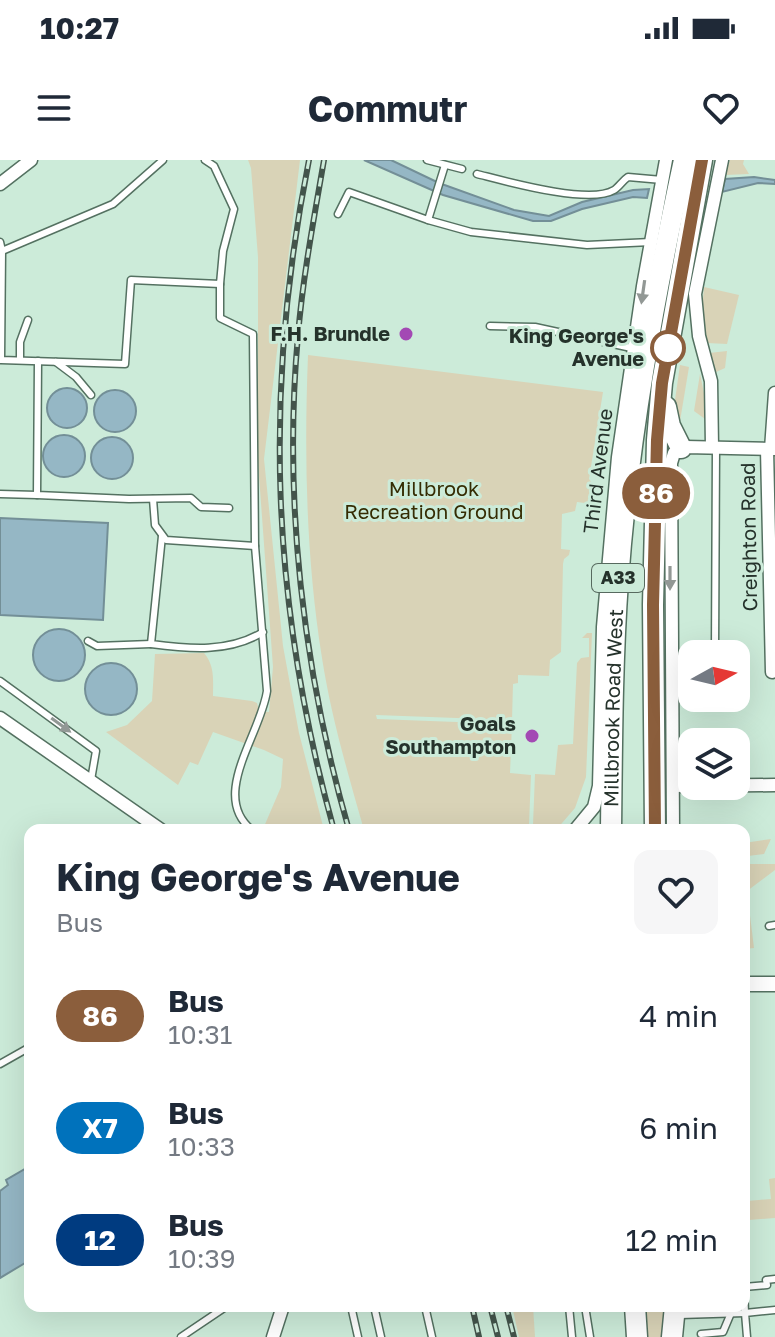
<!DOCTYPE html>
<style>
body{margin:0;font-family:"Golos Text",sans-serif;background:#f6f6f7;color:#1f2937;height:100vh;display:flex;flex-direction:column;font-size:30px;white-space:nowrap}
*{box-sizing:border-box;margin:0}
p{font-size:26px;color:#747a83}
.icon{flex:none;width:44px;height:44px;fill:none;stroke:currentColor;stroke-width:2;stroke-linecap:round;stroke-linejoin:round}
.map{position:relative;flex:1;overflow:hidden}
.panel{position:absolute;left:24px;top:664px;width:726px;height:488px;display:flex;flex-direction:column;background:#fff;border-radius:16px;box-shadow:0 8px 32px #0002}
.panel>*{flex:none}
.badge{padding:0 16px;border-radius:26px;font-size:28px;line-height:52px}
.needle{width:52px;rotate:82deg}
.controls{position:absolute;left:678px;top:480px;display:grid;gap:16px}
.controls a{display:grid;place-items:center;width:72px;height:72px;border-radius:16px;background:#fff;box-shadow:0 8px 32px #0002;font-size:40px}
.map>.badge{position:absolute;translate:-50% -50%;box-shadow:0 0 0 4px #fff}
.round{display:grid;place-items:center;flex:none;width:84px;height:84px;border-radius:16px;background:#f6f6f7}
.overview{display:flex;align-items:center;justify-content:space-between;height:136px;padding:0 32px}
h1{font-size:38px;font-weight:700;line-height:60px}
ul{padding:0;list-style:none}
li{display:flex;align-items:center;gap:24px;height:112px;padding:0 32px}
li div{flex:1}
li b{display:block;font-size:30px}
li em{font-style:normal}
li .badge{min-width:88px;font-weight:700;text-align:center}
.status{display:flex;justify-content:space-between;align-items:center;height:56px;padding:0 40px;background:#fff;direction:ltr}
.status svg{height:22px;fill:currentColor}
header{display:flex;justify-content:space-between;align-items:center;height:104px;padding:0 32px;background:#fff;font-size:36px;font-weight:700}
.map>svg:first-child{display:block}
.green{fill:#d9d3b7}
.water{fill:#95b7c5;stroke:#738f97;stroke-width:2}
.lines{fill:none;stroke-linecap:round;stroke-linejoin:round}
.service-casing{stroke:#547161;stroke-width:9}
.minor-casing{stroke:#547161;stroke-width:15}
.tertiary-casing{stroke:#547161;stroke-width:17}
.trunk-casing{stroke:#547161;stroke-width:23}
.service{stroke:#fff;stroke-width:6}
.minor{stroke:#fff;stroke-width:12}
.tertiary{stroke:#fff;stroke-width:14}
.trunk{stroke:#fff;stroke-width:20}
.rail-casing{stroke:#43544b;stroke-width:6}
.rail{stroke:#ccebd9;stroke-width:3;stroke-dasharray:9;stroke-linecap:butt}
.oneway{fill:#929895}
.line-casing{stroke:#fff;stroke-width:18}
.line{stroke:#8b5e3c;stroke-width:12}
.poi-dot{fill:#a349b4;stroke:#ccebd9;stroke-width:3}
.stop-dot{fill:#fff;stroke:#8b5e3c;stroke-width:4}
.labels{text-anchor:middle;stroke-width:6;stroke-linejoin:round;paint-order:stroke}
.shield{fill:#ccebd9;stroke:#576a5f;stroke-width:2}
.shield-label{font-size:18px;font-weight:bold;fill:#25322b}
.poi-label{font-size:20px;font-weight:bold;fill:#25322b;stroke:#ccebd9;text-anchor:end}
.stop-label{font-size:20px;font-weight:bold;fill:#25322b;stroke:#ccebd9;text-anchor:end}
.street-label{font-size:20px;fill:#25322b;stroke:#ccebd9}
.park-label{font-size:20px;fill:#352c03;stroke:#ccebd9}
</style>
<div class="status"><b>10:27</b><svg viewBox="0 0 49 12"><path d="M0 12V9h3v3zM5 12V6h3v6zM10 12V3h3v9zM15 12V0h3v12zM26 1h20v11H26zM47 4h2v5h-2z"/></svg></div>
<header><svg class="icon" aria-label="menu" viewBox="0 0 24 24"><path d="M4 6h16M4 12h16M4 18h16"/></svg>Commutr<svg class="icon" aria-label="heart" viewBox="0 0 24 24"><path d="M12 20l-8-8c-3-5 5-10 8-4 3-6 11-1 8 4z"/></svg></header>
<div class="map">
<svg width="775" height="1177" viewBox="0 0 775 1177">
<rect width="100%" height="100%" fill="#ccebd9"/>
<!-- green -->
<g class="green">
<path d="M248,0H300L264,299L283,486L299,573L324,670L263,669L281,627L283,599L264,590L213,572L198,605L190,602L178,625L106,572L127,565L152,541L155,494L204,493C215,506 213,520 213,536L252,541L257,543L259,551L269,552L273,507L258,302V97L251,8Z"/>
<polygon points="730,0 744,0 743,4 749,14 725,15"/>
<polygon points="704,127 739,135 727,184 707,183 702,151"/>
<polygon points="727,191 725,208 714,213 709,193"/>
<path d="M308,195L603,232L589,319L601,335L600,345L577,342L575,351L562,354L561,389L570,390L569,395L564,399L563,404L561,492L550,500L549,516L518,515V523L513,524L512,560L376,555L377,559L512,564L510,613L531,615L529,665H533L535,614L555,615L558,585L573,584L577,503L581,498L589,497V478H582L587,473H592L586,617L575,648L556,670H364C348,614 331,556 322,498C306,397 304,297 308,195Z"/>
<polygon points="680,205 689,207 678,273 672,261"/>
<polygon points="700,214 705,238 705,259 694,251"/>
<polygon points="771,679 764,694 748,696 744,700 744,683"/>
<polygon points="744,704 775,704 775,710 747,731 754,788 744,789"/>
<polygon points="775,1018 775,1058 749,1060 747,1041 771,1039 769,1019"/>
<polygon points="512,1146 533,1146 535,1177 519,1177"/>
<polygon points="644,1146 667,1146 664,1177 646,1177"/>
</g>
<!-- water -->
<g class="water">
<polygon points="364,0 391,0 439,23 514,50 549,56 582,42 633,30 649,29 647,38 633,37 582,49 551,61 533,61 443,35"/>
<polygon points="754,17 775,20 775,24 758,23 722,32 725,19"/>
<circle cx="67" cy="248" r="20"/>
<circle cx="115" cy="251" r="21"/>
<circle cx="64" cy="296" r="21"/>
<circle cx="112" cy="298" r="21"/>
<polygon points="0,358 108,363 103,460 0,455"/>
<circle cx="59" cy="495" r="26"/>
<circle cx="111" cy="529" r="26"/>
<polygon points="30,1006 30,1100 0,1118 0,1031 8,1025 6,1020"/>
</g>
<g class="lines">
<!-- service casing -->
<g class="service-casing">
<g id="service">
<polyline points="427,0 462,9"/>
<path d="M477,14C505,21 589,45 614,30C619,27 622,21 628,17L662,20"/>
<polyline points="338,54 349,32 428,60 471,72 587,85 651,82"/>
<polyline points="428,60 445,5"/>
<polyline points="0,82 2,91 113,44 163,0"/>
<polyline points="2,91 1,200 125,204 131,120 220,124 223,91 234,49 214,6 205,0"/>
<polyline points="490,166 535,167 636,189"/>
<polyline points="20,200 20,182 28,160"/>
<polyline points="38,201 37,335 129,339 191,338 201,347 229,348"/>
<polyline points="56,202 76,217 91,235"/>
<polyline points="0,334 37,335"/>
<polyline points="153,339 155,365 166,380 255,386 253,174 220,158 220,124"/>
<path d="M162,376L151,484C189,489 229,493 263,472"/>
<polyline points="88,481 97,486 151,484"/>
<polyline points="715,494 716,288"/>
<polyline points="0,521 96,591 91,620"/>
<polyline points="672,522 692,522"/>
<path d="M252,670C209,636 261,574 267,531L255,386"/>
<polyline points="769,766 775,765"/>
<polyline points="0,904 30,887"/>
<polyline points="351,1146 358,1177"/>
<polyline points="374,1146 381,1177"/>
<polyline points="425,1146 432,1177"/>
<polyline points="569,1146 572,1177"/>
<polyline points="585,1146 590,1177"/>
<polyline points="680,1155 745,1153 744,1127 767,1125 766,1120 775,1119"/>
<polyline points="701,1174 723,1172 731,1153"/>
<polyline points="181,1177 227,1146"/>
<polyline points="747,1177 745,1153 775,1150"/>
</g>
</g>
<!-- minor casing -->
<g class="minor-casing">
<g id="minor">
<polyline points="0,24 31,0"/>
<polyline points="712,287 711,221 699,176 695,134 722,0"/>
<polyline points="767,289 772,512"/>
<polyline points="771,289 775,233"/>
<polyline points="0,558 161,670"/>
<polyline points="673,626 775,625"/>
<polyline points="575,670 594,647 599,626 603,467 618,297 643,126 666,0"/>
<polyline points="673,670 671,303 674,293 686,287 775,289"/>
<polyline points="273,1177 283,1146"/>
</g>
</g>
<!-- tertiary casing -->
<g class="tertiary-casing">
<polyline id="tertiary" points="744,824 775,824"/>
</g>
<!-- trunk casing -->
<g class="trunk-casing">
<g id="trunk">
<polyline points="666,247 670,266 681,288"/>
<path id="s1" d="M611,670C612,587 612,504 618,421C628,279 654,138 684,0"/>
<polyline points="655,670 653,445 657,280 662,223 702,0"/>
<polyline points="635,1146 637,1177"/>
<polyline points="672,1177 675,1146"/>
</g>
</g>
<!-- service -->
<use href="#service" class="service"/>
<!-- minor -->
<use href="#minor" class="minor"/>
<!-- tertiary -->
<use href="#tertiary" class="tertiary"/>
<!-- trunk -->
<use href="#trunk" class="trunk"/>
<!-- rail casing -->
<g class="rail-casing">
<g id="rail">
<path d="M309,0C263,230 271,444 334,670"/>
<path d="M324,0C314,58 303,116 298,175C283,340 303,511 349,670"/>
<polyline points="472,1146 479,1177"/>
<polyline points="490,1146 498,1177"/>
<polyline points="506,1146 514,1177"/>
</g>
</g>
<!-- rail -->
<use href="#rail" class="rail"/>
</g>
<!-- one-way arrows -->
<defs><path id="oneway-solid" d="M-6-.8H1V-3.2L6.5 0L1 3.2V.8H-6Z" transform="scale(2)"/></defs>
<g class="oneway">
<use href="#oneway-solid" transform="translate(643 132) rotate(98)"/>
<use href="#oneway-solid" transform="translate(670 418) rotate(90)"/>
<use href="#oneway-solid" transform="translate(61 565) rotate(36)"/>
</g>
<g class="lines">
<!-- line casing -->
<g class="line-casing">
<polyline id="line" points="655,670 653,445 657,280 662,223 702,0"/>
</g>
<!-- line -->
<use href="#line" class="line"/>
</g>
<!-- markers -->
<g class="poi-dot">
<circle cx="406" cy="174" r="8"/>
<circle cx="532" cy="576" r="8"/>
</g>
<circle class="stop-dot" cx="668" cy="188" r="16"/>
<g class="labels">
<!-- shield labels -->
<rect class="shield" x="592" y="404" width="52" height="28" rx="6"/>
<g class="shield-label">
<text x="618" y="424">A33</text>
</g>
<!-- poi labels -->
<g class="poi-label">
<text x="390" y="181">F.H. Brundle</text>
<text x="516" y="571">Goals<tspan x="516" dy="23">Southampton</tspan></text>
</g>
<!-- stop labels -->
<g class="stop-label">
<text x="644" y="183">King George's<tspan x="644" dy="23">Avenue</tspan></text>
</g>
<!-- street labels -->
<g class="street-label">
<text transform="translate(598 311) rotate(-83)" y="7">Third Avenue</text>
<text transform="translate(749 377) rotate(-91)" y="7">Creighton Road</text>
<text dy="7" stroke="none"><textPath href="#s1" startOffset="122">Millbrook Road West</textPath></text>
</g>
<!-- park labels -->
<g class="park-label">
<text x="434" y="336">Millbrook<tspan x="434" dy="23">Recreation Ground</tspan></text>
</g>
</g>
</svg>
<div class="controls">
<a><svg class="needle" viewBox="-14 -14 28 28"><path d="M0-13l5 13h-10z" fill="#e53935"/><path d="M0 13l5-13h-10z" fill="#747a83"/></svg></a>
<a><svg class="icon" aria-label="layers" viewBox="0 0 24 24"><path d="M12 4l9 5-9 5-9-5zM3 14l9 5 9-5"/></svg></a>
</div>
<b class="badge" style="left:656px;top:333px;background:#8b5e3c;color:#fff">86</b>
<section class="panel">
<div class="overview"><div><h1>King George's Avenue</h1><p>Bus</p></div><a class="round"><svg class="icon" aria-label="heart" viewBox="0 0 24 24"><path d="M12 20l-8-8c-3-5 5-10 8-4 3-6 11-1 8 4z"/></svg></a></div>
<ul>
<li><span class="badge" style="background:#8b5e3c;color:#fff">86</span><div><b>Bus</b><p>10:31</p></div><em>4 min</em></li>
<li><span class="badge" style="background:#0072bc;color:#fff">X7</span><div><b>Bus</b><p>10:33</p></div><em>6 min</em></li>
<li><span class="badge" style="background:#003b80;color:#fff">12</span><div><b>Bus</b><p>10:39</p></div><em>12 min</em></li>
</ul>
</section>
</div>
